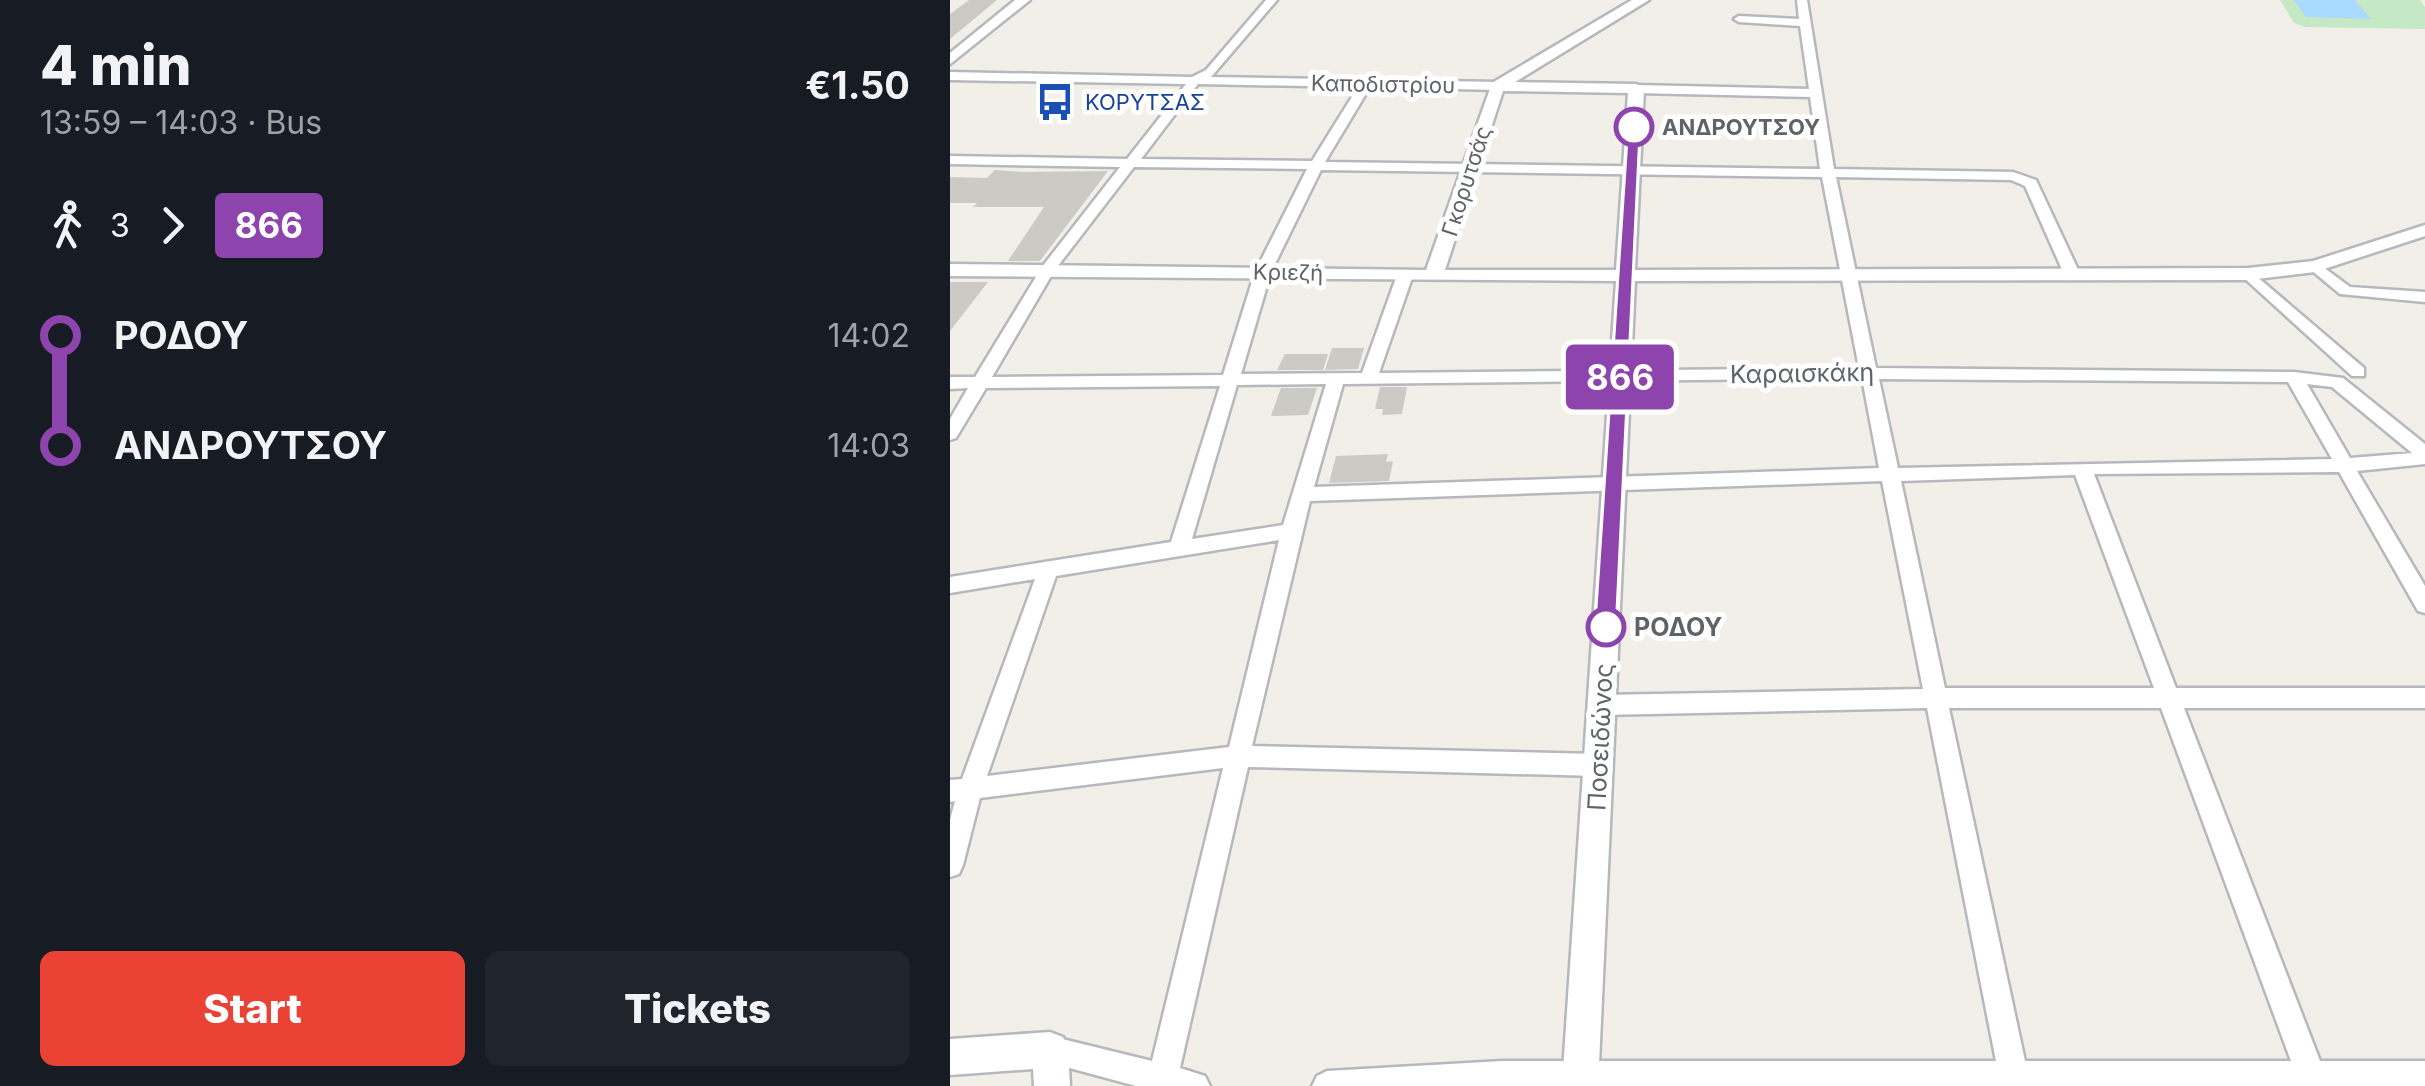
<!DOCTYPE html>
<meta charset="utf-8">
<style>
body{margin:0;font-family:Inter,sans-serif;background:#20242c;color:#f1f3f6;height:100vh;display:flex;flex-direction:column;font-size:38px;white-space:nowrap}
*{box-sizing:border-box;margin:0}
p{font-size:32px;color:#9ea1a6}
.icon{flex:none;width:55px;height:55px;fill:none;stroke:currentColor;stroke-width:2;stroke-linecap:round;stroke-linejoin:round}
.map{position:relative;flex:1;overflow:hidden}
.sheet{display:flex;flex-direction:column;background:#171b24;width:950px}
.sheet>*{flex:none}
.badge{padding:0 20px;border-radius:8px;font-size:35px;line-height:65px}
.map>.badge{position:absolute;translate:-50% -50%;box-shadow:0 0 0 5px #fff}
.legs{display:flex;align-items:center;gap:15px;height:110px;padding:0 40px;font-size:32px}
.legs p{margin-inline-start:auto}
.headline{display:flex;align-items:center;justify-content:space-between;height:170px;padding:0 40px}
h1{font-size:55px;font-weight:800;line-height:75px}
.button{display:flex;gap:20px;margin-top:auto;padding:20px 40px}
.button a{flex:1;height:115px;border-radius:15px;background:#ea4335;color:#fff;font-size:40px;font-weight:800;line-height:115px;text-align:center}
.button a+a{background:#20242c;color:#f1f3f6}
ul{padding:0 40px;list-style:none}
li{display:flex;align-items:center;gap:35px;height:110px;font-size:38px}
li i{display:grid;place-items:center;width:15px;height:100%;margin:0 12px;background:currentColor}
li i::after{content:'';width:25px;height:25px;margin:-12px;border:8px solid;border-radius:50%;background:#171b24}
li p{margin-inline-start:auto}
li:first-child i{background:linear-gradient(#0000 50%,currentColor 0)}
li:last-child i{background:linear-gradient(currentColor 50%,#0000 0)}
main{display:flex;flex:1;min-height:0}
.map>svg:first-child{display:block}
.green{fill:#c5e8c5}
.water{fill:#aadaff}
.building{fill:#cccac5}
.lines{fill:none;stroke-linecap:round;stroke-linejoin:round}
.minor-casing{stroke:#b5b8bc;stroke-width:5}
.tertiary-casing{stroke:#b5b8bc;stroke-width:5}
.minor{fill:#fff;fill-rule:evenodd}
.tertiary{fill:#fff;fill-rule:evenodd}
.line-1{fill:#8e44ad;stroke:#fff;stroke-width:2.5}
.stop-1-dot{fill:#fff;stroke:#8e44ad;stroke-width:5}
.labels{text-anchor:middle;stroke-width:10;stroke-linejoin:round;paint-order:stroke}
.far-street-label{font-size:22px;fill:#5f6368;stroke:#fff}
.far-transit-label{font-size:22px;fill:#164399;stroke:#fff;text-anchor:start}
.far-stop-label{font-size:22px;font-weight:bold;fill:#5f6368;stroke:#fff;text-anchor:start}
.street-label{font-size:25px;fill:#5f6368;stroke:#fff}
.stop-label{font-size:25px;font-weight:bold;fill:#5f6368;stroke:#fff;text-anchor:start}
</style>
<main>
<section class="sheet">
<div class="headline"><div><h1>4 min</h1><p>13:59 – 14:03 · Bus</p></div><b>€1.50</b></div>
<div class="legs"><svg class="icon" aria-label="walk" viewBox="0 0 24 24"><circle cx="13" cy="4" r="2"/><path d="M13 8l-2 6 4 7M11 14l-3 7M7 12l3-4h3l4 4"/></svg>3<svg class="icon" aria-label="forward" viewBox="0 0 24 24"><path d="M9 5l7 7-7 7"/></svg><b class="badge" style="background:#8e44ad;color:#fff">866</b></div>
<ul>
<li><i style="color:#8e44ad"></i><b>ΡΟΔΟΥ</b><p>14:02</p></li>
<li><i style="color:#8e44ad"></i><b>ΑΝΔΡΟΥΤΣΟΥ</b><p>14:03</p></li>
</ul>
<div class="button"><a>Start</a><a>Tickets</a></div>
</section>
<div class="map">
<svg width="1475" height="1086" viewBox="0 0 1475 1086">
<rect width="100%" height="100%" fill="#f1efe8"/>
<!-- green -->
<polygon class="green" points="1330,0 1470,0 1475,7 1475,29 1355,27 1344,23"/>
<!-- water -->
<polygon class="water" points="1344,0 1405,0 1421,19 1356,17"/>
<!-- building -->
<g class="building">
<polygon points="19,0 47,0 0,39 0,14"/>
<polygon points="45,170 72,172 158,171 90,261 58,261 94,207 23,207 27,203 0,203 0,177 37,178"/>
<polygon points="0,282 38,282 0,331"/>
<polygon points="382,348 414,348 408,369 375,370"/>
<polygon points="335,354 378,354 373,370 327,370"/>
<polygon points="430,387 457,387 452,414 432,415 433,409 425,409"/>
<polygon points="331,388 367,388 358,415 321,416"/>
<polygon points="438,454 436,462 443,461 439,481 379,483 386,456"/>
</g>
<g class="lines">
<!-- minor casing -->
<g class="minor-casing">
<g id="minor">
<path d="M316,0H327L261,77L547,82L553,86L547,90L420,87L375,162L870,169L860,97L686,93L680,89L686,85L859,89L850,26L789,22L784,19L789,16L849,19L847,0H857L884,169L1063,172L1086,180L1130,274L1122,279L1114,274L1075,186L1061,180L886,177L926,368L1344,372L1393,378L1475,444V464L1407,471L1475,586V613L1468,611L1389,472L1144,474L1226,688H1475V708H1234L1370,1061H1475V1086H362L367,1076L377,1071L552,1061H1046L977,708L651,715L643,712L640,705L643,698L651,695L973,689L932,481L360,501L302,746L648,754L656,758L660,765L656,772L648,776L298,767L230,1068L255,1076L260,1086H186L90,1060L86,1050L90,1040L100,1036L202,1061L273,768L30,798L13,865L9,874L0,877V820L5,801L0,802V780L12,779L85,579L0,593V577L221,542L270,386L36,388L6,438L0,440V419L18,388L0,389V377H25L92,267L170,167L0,164V156L177,159L236,84L0,80V72L242,77L256,70ZM248,84L408,87L362,161L191,159ZM184,167L357,169L305,272L273,375L42,377L104,271ZM371,170L872,177L909,368L429,373L463,275L455,270L447,275L412,373L291,374L321,272ZM912,378L929,468L364,487L393,384ZM929,379L1338,382L1382,459L948,468ZM376,384L333,525L242,539L287,385ZM1357,384L1382,387L1462,453L1400,458ZM1125,475L1204,688H995L951,481ZM329,540L279,747L37,776L106,576ZM999,708H1211L1341,1061H1075Z"/>
<polygon points="1365,261 1400,287 1475,292 1475,302 1390,294 1360,269 1360,263"/>
<polygon points="1298,269 1414,368 1414,376 1402,376 1293,277 1293,271"/>
</g>
</g>
<!-- tertiary casing -->
<g class="tertiary-casing">
<g id="tertiary">
<polygon points="65,0 80,0 0,64 0,53"/>
<path d="M682,0H699L565,82L686,84L694,89L685,270L1298,268L1363,261L1475,225V236L1365,272L1298,280L685,281L648,1086H612L666,281L0,276V264L476,270L542,83ZM553,91L678,93L666,270H495Z"/>
<polygon points="100,1032 113,1037 118,1050 120,1086 84,1086 83,1069 0,1075 0,1039"/>
</g>
</g>
<!-- minor -->
<use href="#minor" class="minor"/>
<!-- tertiary -->
<use href="#tertiary" class="tertiary"/>
</g>
<!-- line-1 -->
<polygon class="line-1" points="684,123 690,127 666,627 656,636 645,627 678,127"/>
<!-- icons -->
<defs>
<g id="bus-bare" transform="scale(3)"><path d="M-5-6H5V4H4V6H2V4H-2V6H-4V4H-5ZM-3.5-4V0h7V-4ZM-3.5 1.2v1.5H-2V1.2ZM2 1.2v1.5H3.5V1.2Z" fill="#1a4fb4" stroke="#fff" stroke-width="2.5" paint-order="stroke"/></g>
</defs>
<g fill-rule="evenodd">
<use href="#bus-bare" x="105" y="102"/>
</g>
<!-- markers -->
<g class="stop-1-dot">
<circle cx="684" cy="127" r="18"/>
<circle cx="656" cy="627" r="18"/>
</g>
<g class="labels">
<!-- far-street labels -->
<g class="far-street-label">
<text transform="translate(433 84) rotate(1)" y="8">Καποδιστρίου</text>
<text transform="translate(516 181) rotate(-72)" y="8">Γκορυτσάς</text>
<text transform="translate(338 272) rotate(1)" y="8">Κριεζή</text>
</g>
<!-- far-transit labels -->
<g class="far-transit-label">
<text x="135" y="110">ΚΟΡΥΤΣΑΣ</text>
</g>
<!-- far-stop labels -->
<g class="far-stop-label">
<text x="712" y="135">ΑΝΔΡΟΥΤΣΟΥ</text>
</g>
<!-- street labels -->
<g class="street-label">
<text transform="translate(852 373) rotate(-1)" y="9">Καραισκάκη</text>
<text transform="translate(650 737) rotate(-87)" y="9">Ποσειδώνος</text>
</g>
<!-- stop labels -->
<g class="stop-label">
<text x="684" y="636">ΡΟΔΟΥ</text>
</g>
</g>
</svg>
<b class="badge" style="left:670px;top:377px;background:#8e44ad;color:#fff">866</b>
</div>
</main>
